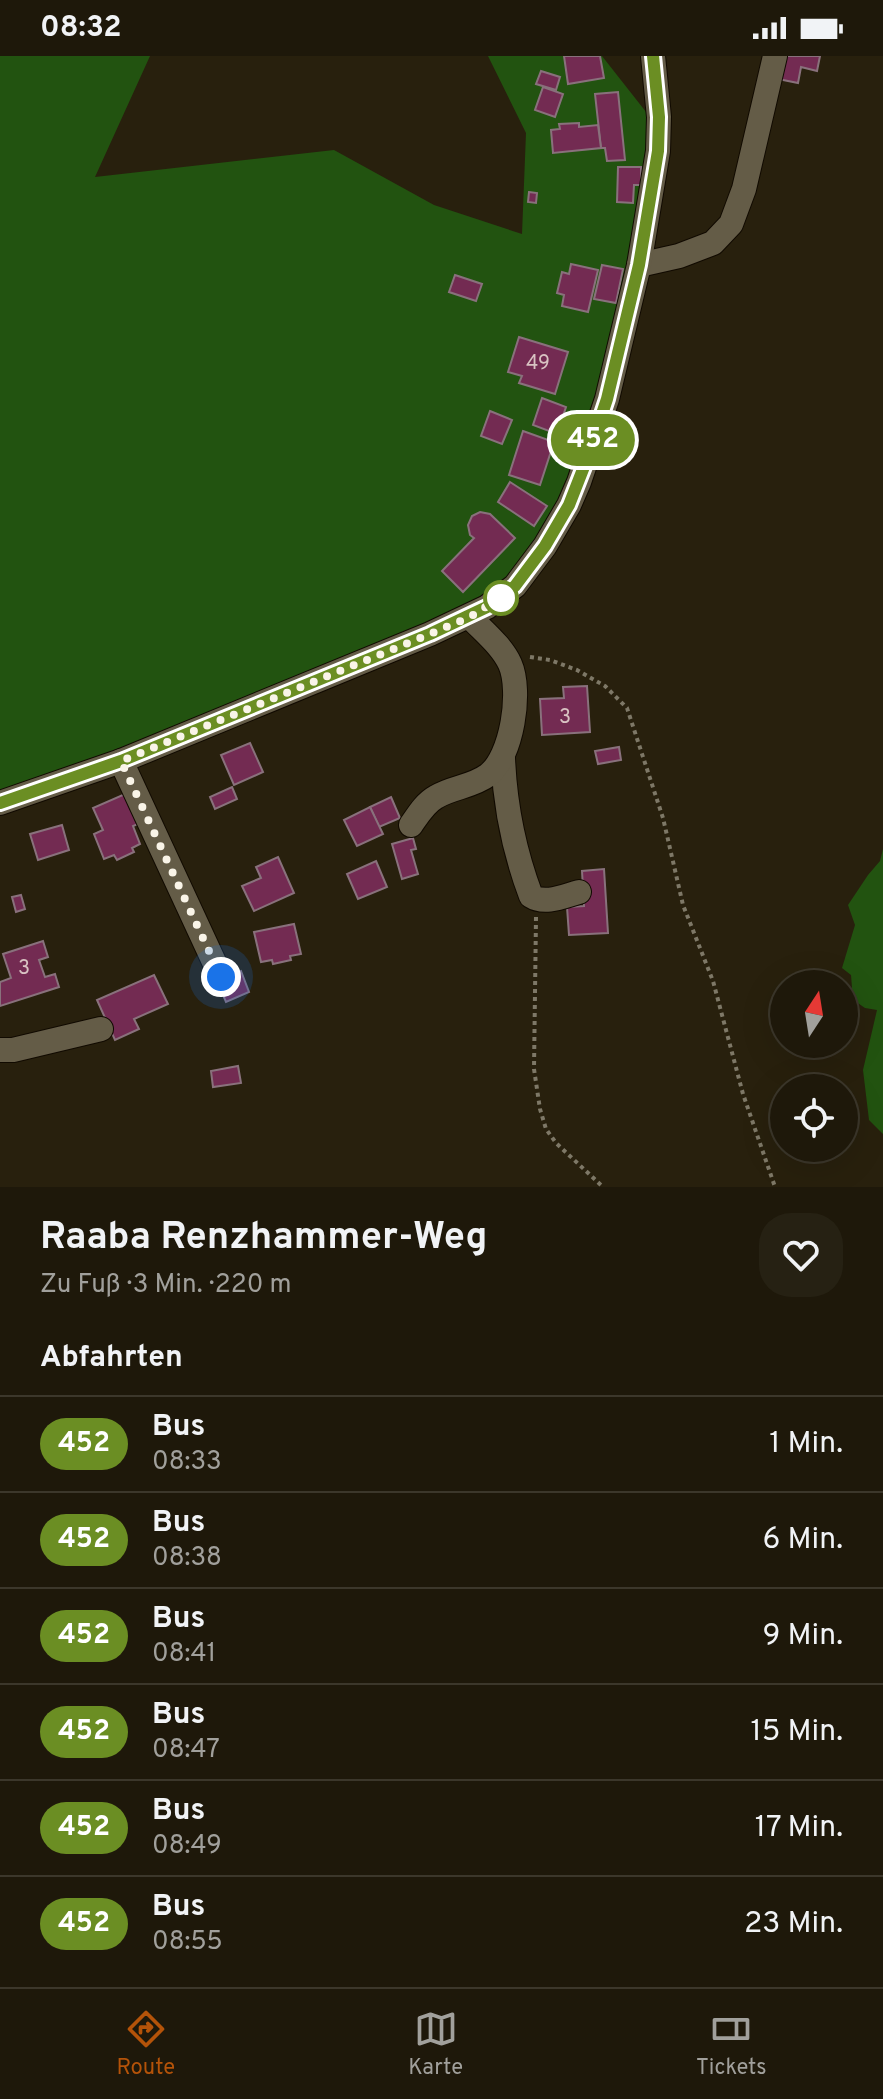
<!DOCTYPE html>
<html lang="de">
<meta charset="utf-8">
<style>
body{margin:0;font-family:Overpass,sans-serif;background:#262113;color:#f1f3f6;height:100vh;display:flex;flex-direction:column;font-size:30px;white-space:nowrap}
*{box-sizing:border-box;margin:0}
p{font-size:26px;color:#a1a09c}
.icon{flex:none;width:44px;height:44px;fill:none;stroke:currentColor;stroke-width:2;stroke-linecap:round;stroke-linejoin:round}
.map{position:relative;height:1131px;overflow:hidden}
.side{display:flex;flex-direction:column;background:#1e180a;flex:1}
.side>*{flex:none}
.badge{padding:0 16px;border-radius:26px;font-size:28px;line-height:52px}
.needle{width:52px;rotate:12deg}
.fabs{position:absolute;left:770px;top:914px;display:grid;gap:16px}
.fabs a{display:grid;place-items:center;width:88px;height:88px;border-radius:50%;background:#1e180a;box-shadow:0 8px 32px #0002,0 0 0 2px #3c372b;font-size:40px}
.you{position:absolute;width:40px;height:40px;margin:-20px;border:6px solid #fff;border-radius:50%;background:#1a73e8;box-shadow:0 0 0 12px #1a73e833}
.map>.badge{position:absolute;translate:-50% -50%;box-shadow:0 0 0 4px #fff}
h2{padding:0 40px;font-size:30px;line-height:72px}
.round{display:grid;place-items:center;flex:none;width:84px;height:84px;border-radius:32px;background:#262113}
.head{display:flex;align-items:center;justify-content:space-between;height:136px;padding:0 40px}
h1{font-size:38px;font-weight:700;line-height:60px}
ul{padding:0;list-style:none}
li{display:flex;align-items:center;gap:24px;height:96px;padding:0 40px;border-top:2px solid #3c372b}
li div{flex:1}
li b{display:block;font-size:30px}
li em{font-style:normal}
li .badge{min-width:88px;font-weight:700;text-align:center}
.status{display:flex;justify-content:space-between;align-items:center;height:56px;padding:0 40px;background:#1e180a;direction:ltr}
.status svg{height:22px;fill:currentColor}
.menu{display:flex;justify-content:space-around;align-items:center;height:112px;border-top:2px solid #3c372b;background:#1e180a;font-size:22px;color:#a1a09c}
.menu a{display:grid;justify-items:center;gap:4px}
.menu .current{color:#b45309}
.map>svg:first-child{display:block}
.green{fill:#225310}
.building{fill:#732b52;stroke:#89717c;stroke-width:2}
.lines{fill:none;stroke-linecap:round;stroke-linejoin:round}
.minor-casing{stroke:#110a00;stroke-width:26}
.path{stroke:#7e7867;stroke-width:4;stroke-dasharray:4 4;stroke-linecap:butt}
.minor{stroke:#645c47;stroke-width:24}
.line-casing{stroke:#fff;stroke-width:18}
.line{stroke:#6b8e23;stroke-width:12}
.walk{stroke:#f9f4e8;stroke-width:8;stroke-dasharray:0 14.4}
.stop-dot{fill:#fff;stroke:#6b8e23;stroke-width:4}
.labels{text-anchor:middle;stroke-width:6;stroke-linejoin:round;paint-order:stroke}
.number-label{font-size:20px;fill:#d8c2c2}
</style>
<div class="status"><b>08:32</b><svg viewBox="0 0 49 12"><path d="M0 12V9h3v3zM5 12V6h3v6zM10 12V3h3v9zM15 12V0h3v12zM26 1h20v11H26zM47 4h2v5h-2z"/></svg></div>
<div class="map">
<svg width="883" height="1131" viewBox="0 0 883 1131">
<rect width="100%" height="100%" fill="#28200d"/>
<!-- green -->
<g class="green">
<polygon points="0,0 150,0 95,121 334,94 434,149 522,178 526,77 488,0 602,0 650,61 638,170 598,341 579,399 551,462 508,523 483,543 118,696 0,738"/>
<polygon points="883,793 883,1078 869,1064 863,1014 877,954 865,952 849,941 852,932 851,919 842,912 855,869 848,849 868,819 880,805"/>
</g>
<!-- building -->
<g class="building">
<polygon points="564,0 600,0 604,22 568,28"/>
<polygon points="783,0 820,0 817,15 801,11 798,27 778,23"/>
<polygon points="541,15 560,21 556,34 536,28"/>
<polygon points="543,31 563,38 555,61 535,54"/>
<polygon points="618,36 625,104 607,105 605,92 601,92 595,38"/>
<polygon points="579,67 579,71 598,69 601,92 553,97 551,74 560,73 559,68"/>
<polygon points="618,111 641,111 641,129 634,129 633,147 617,146"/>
<polygon points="529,136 537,137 536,147 528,146"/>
<polygon points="571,208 598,214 588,256 562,250 564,239 557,237 562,216 569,218"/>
<polygon points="602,209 623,213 616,247 594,243"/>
<polygon points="455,219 482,228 476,245 449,236"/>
<polygon points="519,281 568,296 555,338 519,327 522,320 508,316"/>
<polygon points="542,342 566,351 557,378 533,369"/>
<polygon points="490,355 512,364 502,388 481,380"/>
<polygon points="523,375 554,386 540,429 509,419"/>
<polygon points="510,426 547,450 534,470 498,446"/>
<polygon points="480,456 490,458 515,482 463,536 442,515 474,482 470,479 468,469 472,460"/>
<polygon points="587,630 590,676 542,679 540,643 564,642 563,631"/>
<polygon points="250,687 263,716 234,729 221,699"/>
<polygon points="619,691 621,704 598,708 595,695"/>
<polygon points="232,731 237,743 215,753 210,741"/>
<polygon points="125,738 138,768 133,770 140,788 132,792 134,796 117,804 114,799 104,803 94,778 103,774 93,752"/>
<polygon points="391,741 400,762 379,771 370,751"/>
<polygon points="370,751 383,778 357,790 344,764"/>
<polygon points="62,769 69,794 38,804 30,778"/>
<polygon points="413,782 416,793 411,794 418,818 402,823 392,788"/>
<polygon points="278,801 294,837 254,855 242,830 261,822 256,811"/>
<polygon points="376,805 387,831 358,843 347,818"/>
<polygon points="604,813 608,877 569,879 567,851 584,850 582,815"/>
<polygon points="21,839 25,853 16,856 12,841"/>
<polygon points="294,868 301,898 290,900 291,904 273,908 272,904 261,906 254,876"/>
<polygon points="43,885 48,901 39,904 45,921 55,918 59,931 0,950 0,926 11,922 3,898"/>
<polygon points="241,915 249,936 226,946 217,925"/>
<polygon points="154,919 168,948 134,963 139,973 115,984 97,944"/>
<polygon points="238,1010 241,1027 213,1031 211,1015"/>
</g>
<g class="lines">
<!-- minor casing -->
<g class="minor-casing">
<g id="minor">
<polyline points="639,209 679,200 713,187 731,168 744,133 775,0"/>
<path d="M503,702C505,750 514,795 531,840C545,849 564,840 579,836"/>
<polyline points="121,705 221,921"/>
<polyline points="0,747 121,705 430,578 487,551 515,530 545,490 569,449 579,426 607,343 639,209 658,95 659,61 653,0"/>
<path d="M411,769C418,759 425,747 436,741C452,731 472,731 488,719C512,701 522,635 510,608C502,590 483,575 470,561"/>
<polyline points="0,994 13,994 101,973"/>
</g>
</g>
<!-- path -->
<g class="path">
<polyline points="530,601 550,604 577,614 605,630 627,652 663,762 683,849 713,925 743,1038 775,1131"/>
<polyline points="536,861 534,1013 540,1053 546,1073 556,1087 603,1131"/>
</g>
<!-- minor -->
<use href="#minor" class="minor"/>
</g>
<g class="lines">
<!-- line casing -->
<g class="line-casing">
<polyline id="line" points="0,747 121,705 430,578 487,551 515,530 545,490 569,449 587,403 607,343 639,209 658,95 659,61 653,0"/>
</g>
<!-- line -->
<use href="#line" class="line"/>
<!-- walk -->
<polyline class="walk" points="221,921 121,705 430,578 470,561 503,540 501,542"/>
</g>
<!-- markers -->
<circle class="stop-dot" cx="501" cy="542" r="16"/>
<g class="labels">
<!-- number labels -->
<g class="number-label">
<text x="538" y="313">49</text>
<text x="565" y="667">3</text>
<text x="24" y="918">3</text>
</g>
</g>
</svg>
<div class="fabs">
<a><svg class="needle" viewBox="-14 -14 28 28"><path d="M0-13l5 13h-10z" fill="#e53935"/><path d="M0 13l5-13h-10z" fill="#a1a09c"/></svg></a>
<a><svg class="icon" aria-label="locate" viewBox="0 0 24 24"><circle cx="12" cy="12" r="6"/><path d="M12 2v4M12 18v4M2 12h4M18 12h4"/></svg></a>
</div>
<div class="you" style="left:221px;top:921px"></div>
<b class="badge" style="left:593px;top:384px;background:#6b8e23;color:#fff">452</b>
</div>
<section class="side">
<div class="head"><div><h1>Raaba Renzhammer-Weg</h1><p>Zu Fuß · 3 Min. · 220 m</p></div><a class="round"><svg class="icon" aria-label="heart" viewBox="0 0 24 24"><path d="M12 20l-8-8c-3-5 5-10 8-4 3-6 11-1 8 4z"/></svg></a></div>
<h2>Abfahrten</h2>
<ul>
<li><span class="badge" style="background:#6b8e23;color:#fff">452</span><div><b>Bus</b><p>08:33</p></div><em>1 Min.</em></li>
<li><span class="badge" style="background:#6b8e23;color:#fff">452</span><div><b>Bus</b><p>08:38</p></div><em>6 Min.</em></li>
<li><span class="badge" style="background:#6b8e23;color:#fff">452</span><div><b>Bus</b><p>08:41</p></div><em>9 Min.</em></li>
<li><span class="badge" style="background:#6b8e23;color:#fff">452</span><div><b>Bus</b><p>08:47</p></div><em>15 Min.</em></li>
<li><span class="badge" style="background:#6b8e23;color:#fff">452</span><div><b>Bus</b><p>08:49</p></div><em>17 Min.</em></li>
<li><span class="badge" style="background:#6b8e23;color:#fff">452</span><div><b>Bus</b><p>08:55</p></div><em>23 Min.</em></li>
</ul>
</section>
<nav class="menu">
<a class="current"><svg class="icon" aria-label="directions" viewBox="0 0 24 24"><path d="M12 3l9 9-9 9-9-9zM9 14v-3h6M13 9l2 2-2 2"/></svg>Route</a>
<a><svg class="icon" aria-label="map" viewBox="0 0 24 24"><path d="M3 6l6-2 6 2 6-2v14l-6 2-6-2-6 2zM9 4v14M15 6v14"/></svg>Karte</a>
<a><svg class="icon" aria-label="tickets" viewBox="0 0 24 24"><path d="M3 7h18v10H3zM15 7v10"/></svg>Tickets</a>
</nav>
